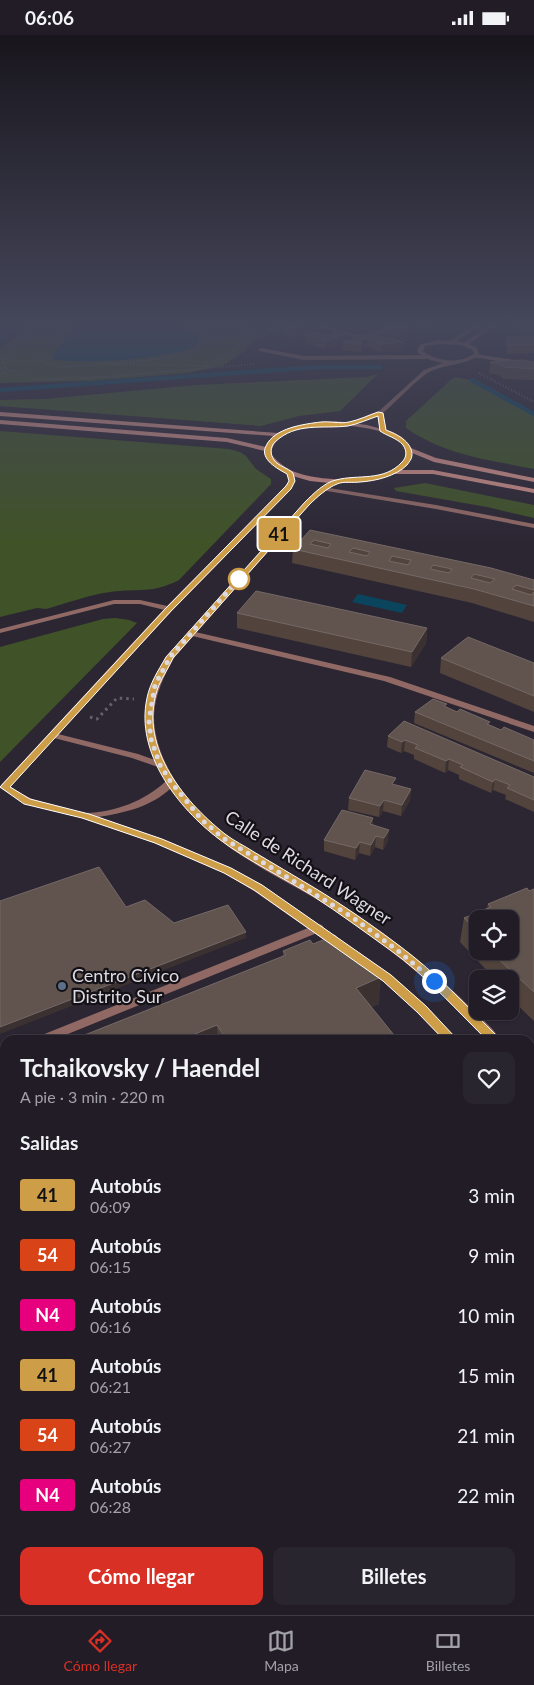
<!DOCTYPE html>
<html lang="es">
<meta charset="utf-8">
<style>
body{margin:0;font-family:Lato,sans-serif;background:#29252e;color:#f1f3f6;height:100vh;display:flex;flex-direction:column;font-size:19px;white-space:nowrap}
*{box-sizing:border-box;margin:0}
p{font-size:16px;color:#a2a1a7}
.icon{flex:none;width:28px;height:28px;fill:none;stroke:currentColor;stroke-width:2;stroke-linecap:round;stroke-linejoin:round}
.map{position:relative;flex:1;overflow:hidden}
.drawer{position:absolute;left:0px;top:1000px;width:535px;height:580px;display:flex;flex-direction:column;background:#211c26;border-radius:15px 15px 0 0;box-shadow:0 1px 4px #0004,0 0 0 1px #3e3a43}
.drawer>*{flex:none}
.badge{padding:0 10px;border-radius:4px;font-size:18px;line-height:32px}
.buttons{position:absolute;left:469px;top:875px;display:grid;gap:10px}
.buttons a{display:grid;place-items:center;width:50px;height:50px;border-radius:10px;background:#211c26;box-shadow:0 1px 4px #0004,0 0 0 1px #3e3a43;font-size:25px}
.you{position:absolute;width:25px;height:25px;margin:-12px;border:4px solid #fff;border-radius:50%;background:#1a73e8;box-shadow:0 0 0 8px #1a73e833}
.map>.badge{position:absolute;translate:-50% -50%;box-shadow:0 0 0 2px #fff}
h2{padding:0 20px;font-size:19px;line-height:45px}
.round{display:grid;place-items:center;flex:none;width:52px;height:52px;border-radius:10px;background:#29252e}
.head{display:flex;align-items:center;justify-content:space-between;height:85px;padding:0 20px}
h1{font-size:24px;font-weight:700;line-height:38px}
.action{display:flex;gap:10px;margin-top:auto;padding:10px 20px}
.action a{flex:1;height:58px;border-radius:10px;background:#d93025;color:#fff;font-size:20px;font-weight:700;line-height:58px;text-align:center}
.action a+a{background:#29252e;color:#f1f3f6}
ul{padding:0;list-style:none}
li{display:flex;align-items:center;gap:15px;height:60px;padding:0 20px}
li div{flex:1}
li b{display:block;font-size:19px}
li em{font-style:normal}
li .badge{min-width:55px;font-weight:700;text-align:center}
.status{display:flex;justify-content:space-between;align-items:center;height:35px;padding:0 25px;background:#211c26;direction:ltr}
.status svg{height:14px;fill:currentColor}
.menu{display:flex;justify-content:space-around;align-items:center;height:70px;border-top:1px solid #3e3a43;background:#211c26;font-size:14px;color:#a2a1a7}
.menu a{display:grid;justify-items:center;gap:2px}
.menu .active{color:#d93025}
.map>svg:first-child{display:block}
.green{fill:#405328}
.water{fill:#0b455d}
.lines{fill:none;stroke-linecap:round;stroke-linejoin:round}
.stream{stroke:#0b455d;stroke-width:4.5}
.path-far1{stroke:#66606c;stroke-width:2;stroke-dasharray:1 2;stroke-linecap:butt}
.path{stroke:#66606c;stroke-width:3;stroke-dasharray:2.5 4;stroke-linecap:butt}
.pedestrian{fill:#906964;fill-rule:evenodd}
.minor{fill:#906964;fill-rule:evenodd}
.tertiary{fill:#906964;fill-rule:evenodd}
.secondary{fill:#cb8c85;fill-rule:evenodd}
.wall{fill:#52443d;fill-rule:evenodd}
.shaded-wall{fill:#3c3131}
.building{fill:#61544e;stroke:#746966;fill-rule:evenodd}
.line{fill:#ce9d47;stroke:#fff}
.walk{stroke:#dedae3;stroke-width:5;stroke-dasharray:0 9}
.stop-dot{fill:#fff;stroke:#ce9d47;stroke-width:2.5}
.service-dot{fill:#5c6f8a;stroke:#131116;stroke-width:2}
.labels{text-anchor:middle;stroke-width:4.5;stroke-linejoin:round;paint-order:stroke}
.street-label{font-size:18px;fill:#dedae3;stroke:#131116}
.poi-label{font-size:18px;fill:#dedae3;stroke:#131116;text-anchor:start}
</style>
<div class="status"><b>06:06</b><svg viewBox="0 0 49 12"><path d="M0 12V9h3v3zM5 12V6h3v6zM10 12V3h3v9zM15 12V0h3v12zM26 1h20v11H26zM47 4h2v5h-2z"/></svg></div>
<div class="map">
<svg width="534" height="1580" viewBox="0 0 534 1580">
<rect width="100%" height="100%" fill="#2c2633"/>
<!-- green -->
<g class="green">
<polygon points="20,288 236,288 269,301 255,304 245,316 224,330 189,338 90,346 0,348 0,314 25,295"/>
<polygon points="378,339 340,376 299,381 261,391 0,371 0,365 45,364 196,350 367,342"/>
<path d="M454,342L472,345L534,379V434C486,424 447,421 406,393V386Z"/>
<path d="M0,396L229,414L240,417L246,421L256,434L271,444V449L179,545C152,559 138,553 110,557C89,560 67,568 46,574L37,573L0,582Z"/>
<polygon points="425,448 534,470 534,483 487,472 396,456 394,453"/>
<polygon points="115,583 129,585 137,588 0,727 0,612 103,584"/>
<polygon points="534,1284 534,1434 530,1437 530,1287"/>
<polygon points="33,1575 82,1575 84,1580 25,1580"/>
</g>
<!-- water -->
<g class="water">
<path d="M77,288H168L192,296L199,304L195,312C163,324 86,330 52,324L57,314L78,290Z"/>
<polygon points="358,559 407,570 402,578 352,567"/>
</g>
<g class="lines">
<!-- stream -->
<g class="stream">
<polyline points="0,289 10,291 6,303 0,306"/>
<polyline points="472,345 534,379"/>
<polyline points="0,355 318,332 380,332"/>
</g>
<!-- path-far1 -->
<g class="path-far1">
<path d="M31,288L34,290C27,305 11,312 3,326L6,333L35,345L104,342L255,329"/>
<path d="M68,288L63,298L40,323L45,328L60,332C97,329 181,328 208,307L204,299L180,288"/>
<polyline points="106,329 207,331"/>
<polyline points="207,331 232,318 252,297 230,288"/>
<polyline points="0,333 6,333"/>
<polyline points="479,338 534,367"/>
<polyline points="0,339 11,335"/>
</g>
<!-- path -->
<polyline class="path" points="90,682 97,684 117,663 134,664"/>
<!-- pedestrian -->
<g class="pedestrian">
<polygon points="318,889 322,890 324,893 322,896 53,1005 35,1005 37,1002"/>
<polygon points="5,1014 5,1024 0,1026 0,1016"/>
<polygon points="0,1167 5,1169 5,1191 0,1189"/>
</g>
<!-- minor -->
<g class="minor">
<path d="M308,288H315C330,292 358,304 373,299C382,295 388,287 398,288L376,301L361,304Z"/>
<polygon points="261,313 304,321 426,320 429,322 426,324 304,325 259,316 259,314"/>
<polygon points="475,319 534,328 534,332 473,322 472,321"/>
<polygon points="323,452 436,470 534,489 534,493 436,474 321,455 321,453"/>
<polygon points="275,499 313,506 317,508 313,510 278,503 274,501"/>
<polygon points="114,565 140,565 172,572 173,574 169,576 140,569 114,569 0,598 0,594"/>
<polygon points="188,596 191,596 390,642 534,691 534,697 384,646 188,600"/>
<polygon points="172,1575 190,1575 192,1580 174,1580"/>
</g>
<!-- tertiary -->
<g class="tertiary">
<path d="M477,288H483L457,306L465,307L493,288H498L469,309L477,313L479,320C466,330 447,329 431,336C420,341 394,369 383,378L385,397L380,396L377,381L351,390H347V388L378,377L424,335L443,328L430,325L418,318L417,315L421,309L439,305L450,306ZM439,309L461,310L473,315L474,319C459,329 437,327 423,316L425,311Z"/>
<path d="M288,437H292L295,446L281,464L172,576L58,699L138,719L155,725C138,686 146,657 166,622L309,463L334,445H338V447L313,465L174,623C164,641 155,659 154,680C153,724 189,772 222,797C254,822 292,839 326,860C379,892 429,931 472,974C481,984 494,993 500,1005H487C441,956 390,911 334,875C294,849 247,829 211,798C195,785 183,769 171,753C151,772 124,778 98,782L162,804L232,834L262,850L391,940L426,971L457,1005H444L418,977L383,946L254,856L224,838L154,808L82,783L24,768L0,753L1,750L166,572L277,462L289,446ZM54,703L132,723L158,732L166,746C145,766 115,777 86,778C80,778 36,766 30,763C23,760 16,755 10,751Z"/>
<polygon points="530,1040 534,1041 534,1055 530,1054"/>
<polygon points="530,1092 534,1093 534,1107 530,1106"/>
<polygon points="534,1265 534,1279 530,1281 530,1267"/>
<polygon points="534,1453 534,1471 530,1472 530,1454"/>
<polygon points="5,1564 5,1575 13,1575 10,1580 0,1580 0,1566"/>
<polygon points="343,1575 366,1575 364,1580 341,1580"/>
</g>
<!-- secondary -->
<path class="secondary" d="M0,377L278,398L292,392L317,388L336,386L367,390L393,397L402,402L411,413L436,423L534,443V447L434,427L412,418L409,427L402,435H433L534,454V458L433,439H394L369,446L350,448H329L310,446L289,440L275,432L265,419V416L227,407L0,389V385L227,403L266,412L273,401L0,381ZM336,390C354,391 399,394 405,414C406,420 406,424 402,429C383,449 319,447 295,437C285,433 278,427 271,419C275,391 314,391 336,390Z"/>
</g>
<!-- wall -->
<g class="wall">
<polygon points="246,288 311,288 310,298 295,303 285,300 284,296 279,298 270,295 270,289 260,292"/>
<polygon points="405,288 438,288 427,295 411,292 410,298 399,306 407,308 406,312 402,314 402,315 380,317 367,311 361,314 361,317 342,315 343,308 325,314 305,308 305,300 346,306 369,298 383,302 383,297 405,289"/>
<polygon points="514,288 534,288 534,298 513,294"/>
<polygon points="534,301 534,318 506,319 507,302"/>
<polygon points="490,327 534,327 534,345 504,344 499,340 489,338"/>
<polygon points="310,495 534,545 534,587 472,568 292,528 293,514"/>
<polygon points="237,578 427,593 426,608 411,632 237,593"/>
<polygon points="441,623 534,628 534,677 440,638"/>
<polygon points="446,672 501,695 534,705 534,738 414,688 415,677"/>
<polygon points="404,686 534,742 534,777 505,764 506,760 493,755 491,758 459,744 459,740 448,735 445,738 414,724 414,720 404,716 401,718 387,712 388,701"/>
<polygon points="395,750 411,754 410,765 401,781 383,776 379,782 348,775 349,763"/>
<polygon points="373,783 373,790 388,806 383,815 375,812 370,821 359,818 355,825 324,816 324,805"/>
<path d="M534,854V986L510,963V944H491L492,941L460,907L464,883L487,873L488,869ZM478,884L510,916H478Z"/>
<polygon points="313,909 379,969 371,972 398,1005 72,1005 283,921 283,916"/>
</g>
<!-- shaded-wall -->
<g class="shaded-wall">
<polygon points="260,288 270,288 270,289 260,292"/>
<polygon points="279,288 285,288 284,296 279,298"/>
<polygon points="309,288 311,288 310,298 295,303 295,292"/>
<polygon points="427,288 438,288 427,295"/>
<polygon points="411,290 410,298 396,308 397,299"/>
<polygon points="346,299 346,307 343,307 343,308 325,314 325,306"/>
<polygon points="368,303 367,311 361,314 360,306"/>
<polygon points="403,307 402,315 380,317 381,309"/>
<polygon points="407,308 406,312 403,314 403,309"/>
<polygon points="427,593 426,608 411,632 412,617"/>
<polygon points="405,705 404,716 401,718 402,707"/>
<polygon points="449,724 448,735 445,738 446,726"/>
<polygon points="495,744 493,755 491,758 493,747"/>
<polygon points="411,754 410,765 401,781 402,770"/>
<polygon points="384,765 383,776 379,782 380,771"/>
<polygon points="373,783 372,794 370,789"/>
<polygon points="389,795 388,806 383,815 384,803"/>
<polygon points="376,801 375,812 370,821 371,810"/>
<polygon points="360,807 359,818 355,825 356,813"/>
<polygon points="246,897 246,903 0,999 0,992"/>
<polygon points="381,942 379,969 354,979 356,953"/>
<polygon points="217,990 218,1005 180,1005"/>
<polygon points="534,1198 534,1220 530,1222 530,1200"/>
<polygon points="5,1486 5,1512 0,1515 0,1489"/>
</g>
<!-- building -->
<g class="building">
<polygon points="289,288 309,288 295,292 285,289"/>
<polygon points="398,288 411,290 397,299 383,297"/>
<polygon points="338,296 346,299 325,306 305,300 313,297 328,301"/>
<polygon points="369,298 403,307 381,309 368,303 360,306 361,309 343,307"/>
<polygon points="534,301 534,310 507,310 507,302"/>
<polygon points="522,325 534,327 534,334 505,332 500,329 490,327"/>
<path d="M310,495L491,533L534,545V555L516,550L512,554L531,560L534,557V571L474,554L293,514ZM314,505L331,509L328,513L310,509ZM353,513L370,517L367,521L349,517ZM392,521L411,525L408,530L389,526ZM433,530L452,534L449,538L430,534ZM474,539L495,544L490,548L471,543Z"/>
<polygon points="256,556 427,593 412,617 237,578"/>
<polygon points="468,602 534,628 534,661 441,623"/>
<polygon points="433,664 447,669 444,671 457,677 460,674 490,687 487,689 501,695 504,692 534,705 534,707 533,708 534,708 534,726 415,677"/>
<polygon points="404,686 534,742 534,765 507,753 510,750 495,744 493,747 460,732 463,730 449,724 446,726 415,713 418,710 405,705 402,707 388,701"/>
<polygon points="365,735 396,743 392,749 411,754 402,770 384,765 380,771 349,763"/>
<polygon points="342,775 373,783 370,789 389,795 384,803 376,801 371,810 360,807 356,813 324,805"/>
<polygon points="99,832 126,872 145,865 174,888 228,870 246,897 0,992 0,866"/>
<polygon points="527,853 529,856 534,854 534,957 495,921 499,920 495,916 510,916 510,884 478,884 478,897 464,883 491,872 488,869"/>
<polygon points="335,900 345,912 381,942 356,953 398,1005 227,1005 217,990 180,1005 72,1005 286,920 283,916 310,905 313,909"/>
<polygon points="530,1104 534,1109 534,1198 530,1200"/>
<polygon points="0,1354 5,1367 5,1486 0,1489"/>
<polygon points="534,1523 534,1580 449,1580 457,1575 530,1575 530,1526"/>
</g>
<!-- sky -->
<linearGradient id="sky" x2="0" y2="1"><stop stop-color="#18151c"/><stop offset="0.57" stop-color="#45475b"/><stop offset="1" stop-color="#45475b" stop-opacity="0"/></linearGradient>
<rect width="534" height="509" fill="url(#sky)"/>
<!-- line -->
<path class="line" d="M378,377L383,378L386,395C396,399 412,406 412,420C412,424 409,427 407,430C396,441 376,446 360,447C353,448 344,446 337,449C327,453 317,462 309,470L173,623C169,632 163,641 159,650C136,708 182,765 225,799C234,806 245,811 254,817C274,829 293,840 313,852C343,870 373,891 401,912C436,938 467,971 498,1002L500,1005L498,1008H490C458,977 427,941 390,915C365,897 339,878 313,861C282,842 248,826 219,804C178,773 135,718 147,663C150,648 158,636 166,622L305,467C313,459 325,447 336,445C358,439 384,447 402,427C407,422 407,416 403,410C397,403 387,401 380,396L378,381C369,384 358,389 348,391C322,394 296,387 275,407C270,412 270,419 274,425C278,431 288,433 293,438L295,446L291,454L171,576L10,752L30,764L89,779L162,804L231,833L262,850L391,940L426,971L455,1002L457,1005L455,1008H447L417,977L383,946L254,855L224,838L155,808L82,783L24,769L0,752L166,573L286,451L289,446L287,439C278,434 259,424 266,411C274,393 304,389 321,387C330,386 340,389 349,387C359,385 369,380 378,377Z"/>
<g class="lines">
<!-- walk -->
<polyline class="walk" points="239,544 244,538 170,622 155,650 149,686 151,704 160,730 171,747 202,785 223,803 352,882 397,915 434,946"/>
</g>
<!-- markers -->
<circle class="stop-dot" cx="239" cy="544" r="10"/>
<circle class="service-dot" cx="62" cy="951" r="5"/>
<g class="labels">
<!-- street labels -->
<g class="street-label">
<text transform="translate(308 833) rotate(33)" y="6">Calle de Richard Wagner</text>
</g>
<!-- poi labels -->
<g class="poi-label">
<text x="72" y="947">Centro Cívico<tspan x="72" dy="21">Distrito Sur</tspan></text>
</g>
</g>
</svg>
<div class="buttons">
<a><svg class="icon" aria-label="locate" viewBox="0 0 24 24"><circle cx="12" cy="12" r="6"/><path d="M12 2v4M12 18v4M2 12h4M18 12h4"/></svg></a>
<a><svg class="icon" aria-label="layers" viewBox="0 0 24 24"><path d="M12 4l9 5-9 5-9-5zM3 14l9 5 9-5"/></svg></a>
</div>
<div class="you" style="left:434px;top:946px"></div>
<b class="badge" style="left:279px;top:499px;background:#ce9d47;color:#111">41</b>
<section class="drawer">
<div class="head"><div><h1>Tchaikovsky / Haendel</h1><p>A pie · 3 min · 220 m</p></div><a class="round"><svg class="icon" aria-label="heart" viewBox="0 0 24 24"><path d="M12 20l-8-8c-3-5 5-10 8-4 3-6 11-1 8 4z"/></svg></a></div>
<h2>Salidas</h2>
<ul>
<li><span class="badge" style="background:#ce9d47;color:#111">41</span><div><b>Autobús</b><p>06:09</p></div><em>3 min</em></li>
<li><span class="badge" style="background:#d94318;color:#fff">54</span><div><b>Autobús</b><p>06:15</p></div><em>9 min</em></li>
<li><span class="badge" style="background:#e6007e;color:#fff">N4</span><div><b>Autobús</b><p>06:16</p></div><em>10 min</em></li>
<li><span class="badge" style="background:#ce9d47;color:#111">41</span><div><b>Autobús</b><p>06:21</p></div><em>15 min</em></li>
<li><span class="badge" style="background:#d94318;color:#fff">54</span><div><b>Autobús</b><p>06:27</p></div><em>21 min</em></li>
<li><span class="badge" style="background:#e6007e;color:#fff">N4</span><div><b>Autobús</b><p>06:28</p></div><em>22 min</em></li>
</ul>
<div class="action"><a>Cómo llegar</a><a>Billetes</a></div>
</section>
</div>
<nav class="menu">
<a class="active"><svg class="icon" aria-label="directions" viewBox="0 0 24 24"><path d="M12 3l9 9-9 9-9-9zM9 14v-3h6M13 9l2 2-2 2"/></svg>Cómo llegar</a>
<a><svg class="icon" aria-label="map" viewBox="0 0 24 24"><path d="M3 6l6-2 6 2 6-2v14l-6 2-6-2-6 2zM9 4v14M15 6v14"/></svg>Mapa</a>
<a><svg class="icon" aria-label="tickets" viewBox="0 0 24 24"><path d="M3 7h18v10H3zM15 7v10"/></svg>Billetes</a>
</nav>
